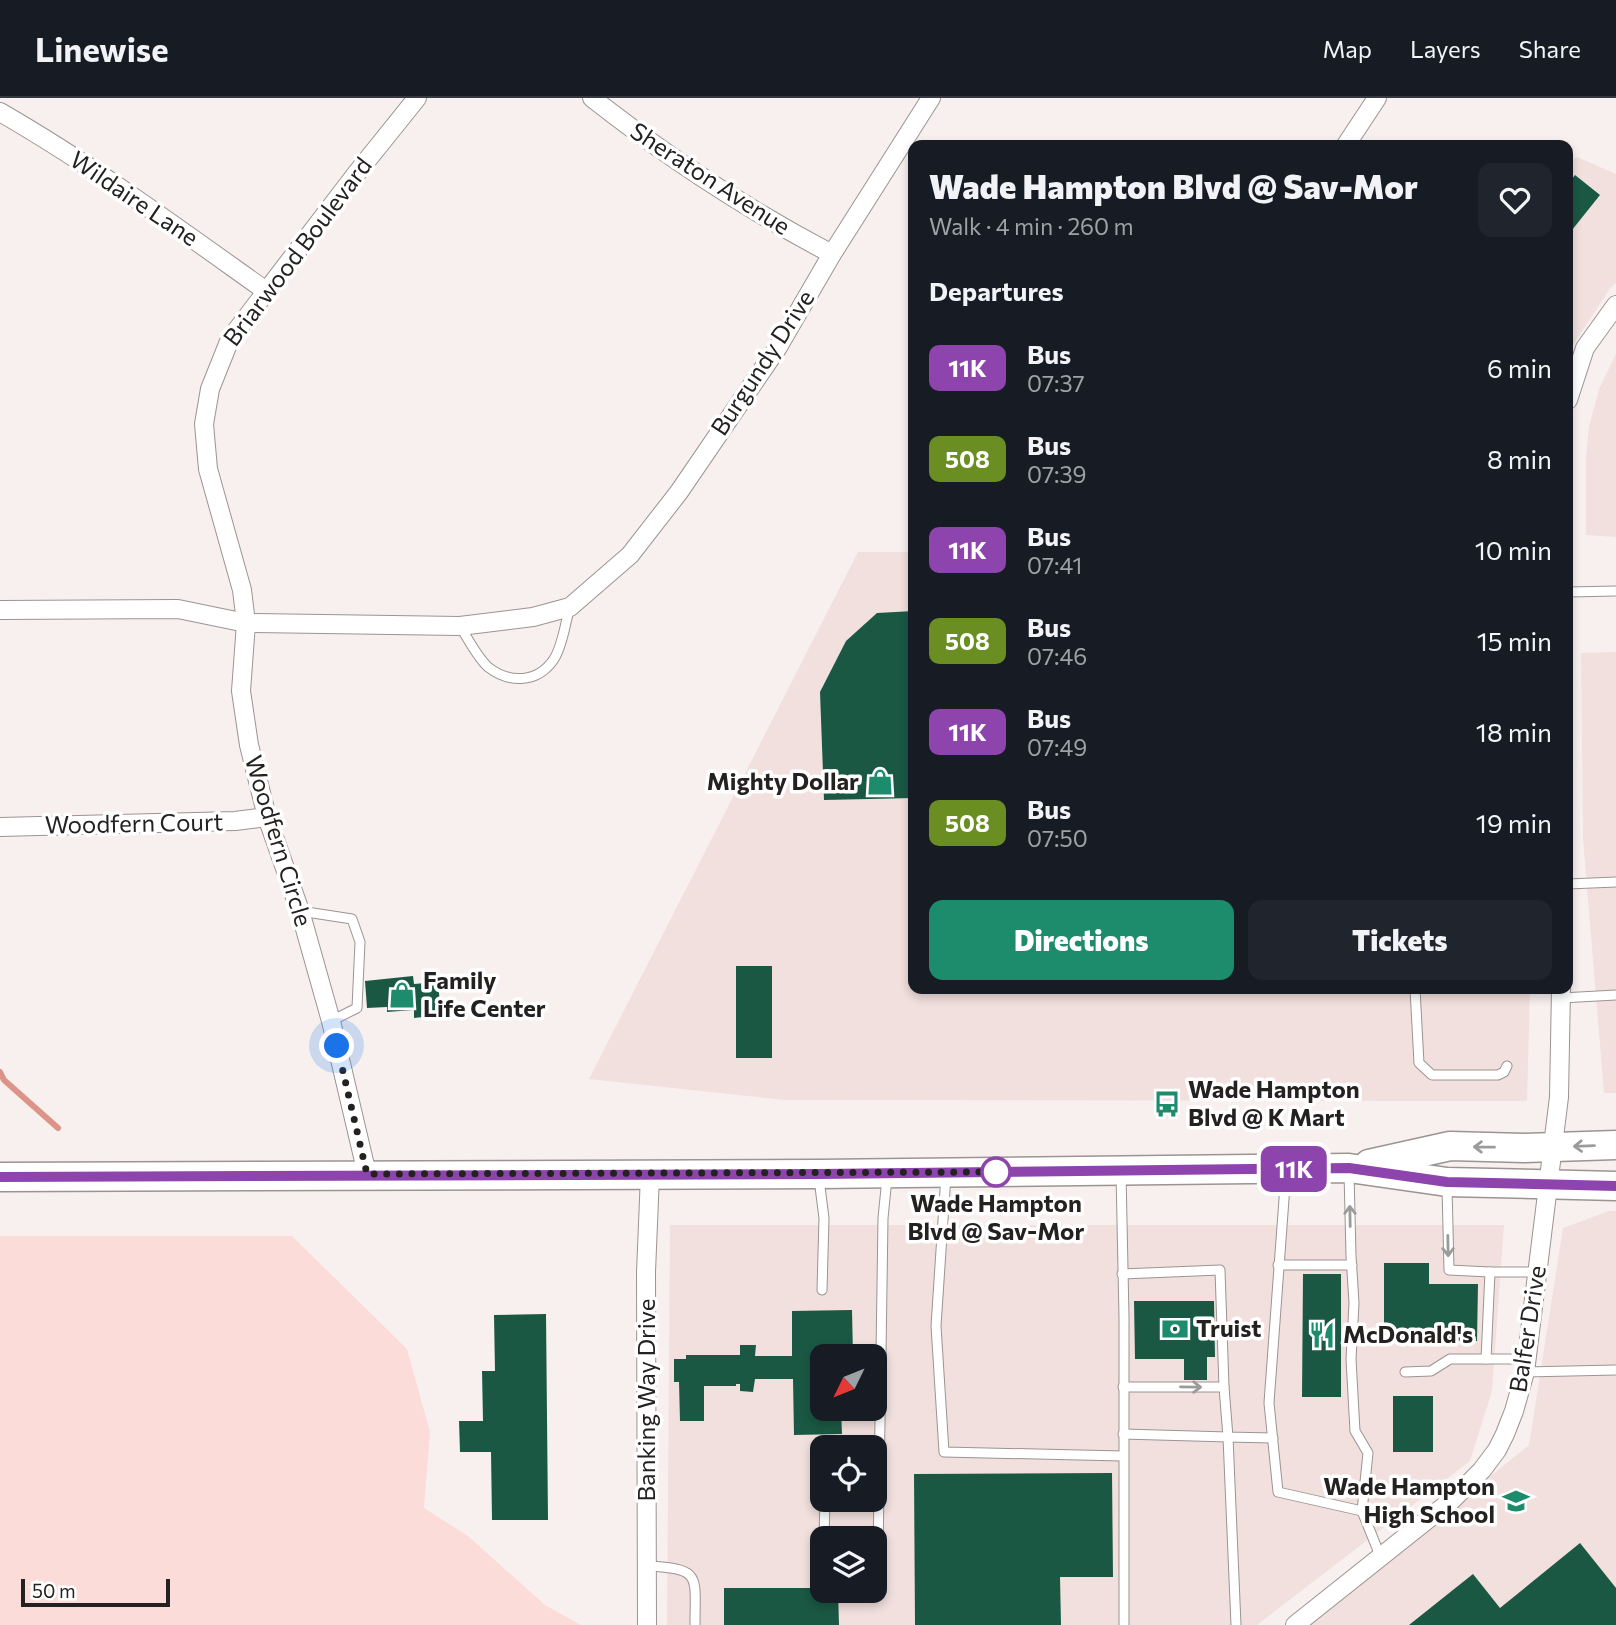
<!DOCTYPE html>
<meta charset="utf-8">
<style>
body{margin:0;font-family:Commissioner,sans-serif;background:#20242c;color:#f1f3f6;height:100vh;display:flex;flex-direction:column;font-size:26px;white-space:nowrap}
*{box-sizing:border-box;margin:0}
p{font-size:23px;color:#9ea1a6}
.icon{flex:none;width:38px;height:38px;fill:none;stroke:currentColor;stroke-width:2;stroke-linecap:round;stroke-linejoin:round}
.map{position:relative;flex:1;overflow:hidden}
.details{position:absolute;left:908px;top:42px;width:665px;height:854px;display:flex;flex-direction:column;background:#171b24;border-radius:14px;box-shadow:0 4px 10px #0003}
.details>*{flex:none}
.badge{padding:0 14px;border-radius:10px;font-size:24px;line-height:46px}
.needle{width:46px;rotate:227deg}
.tools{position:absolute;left:810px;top:1246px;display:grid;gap:14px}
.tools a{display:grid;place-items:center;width:77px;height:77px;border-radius:14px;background:#171b24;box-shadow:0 4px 10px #0003;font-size:35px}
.scale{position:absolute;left:21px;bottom:18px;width:149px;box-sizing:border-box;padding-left:7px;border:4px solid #242121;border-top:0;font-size:19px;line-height:24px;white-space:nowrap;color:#242121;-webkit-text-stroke:5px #fff;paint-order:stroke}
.you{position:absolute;width:35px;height:35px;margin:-18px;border:5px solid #fff;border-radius:50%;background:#1a73e8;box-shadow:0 0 0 10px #1a73e833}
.map>.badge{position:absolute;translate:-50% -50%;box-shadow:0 0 0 4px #fff}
h2{padding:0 21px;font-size:26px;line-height:63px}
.round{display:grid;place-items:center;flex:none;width:74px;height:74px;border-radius:14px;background:#20242c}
.overview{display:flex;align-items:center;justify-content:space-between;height:119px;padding:0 21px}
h1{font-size:33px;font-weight:800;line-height:52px}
.cta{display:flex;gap:14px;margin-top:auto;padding:14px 21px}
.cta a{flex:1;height:80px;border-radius:14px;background:#1c8c6c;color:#fff;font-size:28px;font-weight:800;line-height:80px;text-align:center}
.cta a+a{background:#20242c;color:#f1f3f6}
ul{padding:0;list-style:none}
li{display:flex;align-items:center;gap:21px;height:91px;padding:0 21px}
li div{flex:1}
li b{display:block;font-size:26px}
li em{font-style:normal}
li .badge{min-width:77px;font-weight:700;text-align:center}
header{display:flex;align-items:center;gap:42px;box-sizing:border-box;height:98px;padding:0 35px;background:#171b24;border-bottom:2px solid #363941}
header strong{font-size:33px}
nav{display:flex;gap:38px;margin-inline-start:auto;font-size:24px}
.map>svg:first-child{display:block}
.built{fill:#f1e0dd;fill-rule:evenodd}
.green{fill:#fbdcd8}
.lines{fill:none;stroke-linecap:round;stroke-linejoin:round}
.stream{stroke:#dc9489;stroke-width:6}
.building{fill:#1a5844}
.service-casing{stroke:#9b9492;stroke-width:11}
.minor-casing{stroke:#9b9492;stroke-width:20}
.primary-casing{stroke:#9b9492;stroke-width:31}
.service{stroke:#fff;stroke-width:9}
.minor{stroke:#fff;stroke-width:18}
.primary{stroke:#fff;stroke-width:28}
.oneway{stroke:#9c9b9b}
.line-casing{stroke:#fff;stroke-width:16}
.line{stroke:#8e44ad;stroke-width:10}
.walk{stroke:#242121;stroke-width:7;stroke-dasharray:0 12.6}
.stop-dot{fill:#fff;stroke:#8e44ad;stroke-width:3.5}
.labels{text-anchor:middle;stroke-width:7;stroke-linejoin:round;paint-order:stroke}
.street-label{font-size:24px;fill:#242121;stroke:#fff}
.poi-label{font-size:24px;font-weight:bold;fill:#242121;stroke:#fff;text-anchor:start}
.stop-label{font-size:24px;font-weight:bold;fill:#242121;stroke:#fff}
</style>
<header>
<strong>Linewise</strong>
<nav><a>Map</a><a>Layers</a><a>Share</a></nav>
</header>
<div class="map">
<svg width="1616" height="1527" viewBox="0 0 1616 1527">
<rect width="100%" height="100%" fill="#f8f0ef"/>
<!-- built -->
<g class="built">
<polygon points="1577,59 1616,76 1616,185 1611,189 1571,250 1568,262 1568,65"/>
<polygon points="1616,256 1616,439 1586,437 1586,361 1589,328 1600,289"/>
<polygon points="858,454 913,454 914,891 1530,891 1527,1003 784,1002 589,981"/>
<polygon points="1616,554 1616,995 1604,995 1583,741 1581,555"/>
<polygon points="1609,1113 1616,1113 1616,1527 1305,1527 1529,1347 1563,1130"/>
<path d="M670,1127H1504L1492,1293L1470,1363L1257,1527H667ZM822,1258H875V1311H822ZM822,1349H875V1402H822ZM822,1440H875V1493H822Z"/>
</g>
<!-- green -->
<polygon class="green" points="0,1138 292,1138 407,1251 430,1334 424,1410 468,1438 545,1507 581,1527 0,1527"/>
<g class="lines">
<!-- stream -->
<polyline class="stream" points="0,974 4,982 58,1030"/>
</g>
<!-- building -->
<g class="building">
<polygon points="1575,77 1600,97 1568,137 1568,86"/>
<polygon points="914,513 914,700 824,702 820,594 846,543 877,515"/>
<rect x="736" y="868" width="36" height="92"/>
<polygon points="413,878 414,886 438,884 441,917 414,920 414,912 387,914 387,909 367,910 365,883"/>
<polygon points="1384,1165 1429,1165 1429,1186 1478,1186 1477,1243 1384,1242"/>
<polygon points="1303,1176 1341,1176 1341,1299 1302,1299"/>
<polygon points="1134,1203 1214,1203 1215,1259 1207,1259 1207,1282 1184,1282 1184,1261 1135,1261"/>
<polygon points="852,1212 853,1258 822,1258 822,1311 841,1311 842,1336 794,1337 793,1281 755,1281 753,1294 740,1293 740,1286 736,1286 736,1288 704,1288 704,1323 680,1323 679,1284 674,1284 674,1261 686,1261 686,1257 740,1257 740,1247 756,1247 755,1258 792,1258 792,1213"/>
<polygon points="546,1216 548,1422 492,1422 491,1354 460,1354 459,1323 483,1323 482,1273 495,1273 494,1217"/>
<rect x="1393" y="1298" width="40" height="56"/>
<polygon points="1112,1375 1113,1479 1060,1479 1061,1527 915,1527 914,1376"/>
<polygon points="1580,1445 1616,1490 1616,1527 1409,1527 1473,1476 1500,1510"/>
<polygon points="724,1490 822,1490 822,1493 838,1493 839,1527 724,1527"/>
</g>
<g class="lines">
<!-- service casing -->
<g class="service-casing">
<g id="service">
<polyline points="1568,494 1616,493"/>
<path d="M460,528C468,541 477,559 488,569C510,586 538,585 554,561C563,547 565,525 570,509"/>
<polyline points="1568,786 1616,784"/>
<polyline points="300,813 352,821 360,844 357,910 331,923"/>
<polyline points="1415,891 1419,965 1432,977 1498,977 1504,974 1507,968"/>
<polyline points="1561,900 1616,897"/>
<polyline points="1286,1074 1269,1305 1278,1394 1362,1413"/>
<polyline points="1349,1074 1351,1158 1354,1205 1351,1261 1355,1333 1368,1355 1362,1413 1381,1460"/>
<polyline points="1121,1075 1124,1219 1124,1527"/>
<polyline points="946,1077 936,1228 944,1354 1123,1358"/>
<polyline points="819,1081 824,1120 822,1192"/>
<polyline points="1447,1089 1449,1172 1490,1174"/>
<polyline points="1278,1167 1352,1167"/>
<polyline points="1122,1176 1220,1172 1224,1289 1123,1289"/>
<polyline points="1486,1261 1490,1174 1537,1174"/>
<polyline points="1405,1274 1431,1273 1450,1261 1526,1261"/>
<polyline points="1525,1274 1616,1272"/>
<polyline points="1224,1289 1228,1339 1273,1340"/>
<polyline points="1123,1336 1228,1339 1236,1527"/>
<polyline points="867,1349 880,1349"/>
<polyline points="824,1440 825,1402"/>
<polyline points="875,1456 878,1457 883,1120 887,1080"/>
<path d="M648,1468C702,1471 695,1477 695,1527"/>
</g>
</g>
<!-- minor casing -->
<g class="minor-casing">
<g id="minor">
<path d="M592,0C667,59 748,112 832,156"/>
<path d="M0,14C92,67 179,131 266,193"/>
<polyline points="1346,47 1377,0"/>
<polyline points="1568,302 1585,250 1616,207"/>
<polyline points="0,512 178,511 246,525 460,528 533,519 570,509 630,457 679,394 778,249 832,156 931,0"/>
<polyline points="0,729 235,723 267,719"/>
<polyline points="367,1076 331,923 300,813 267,719 249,647 241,593 246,525 242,492 208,371 204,326 210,291 230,241 356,76 417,0"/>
<polyline points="647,1527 646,1174 650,1077"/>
<polyline points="1295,1527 1452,1402 1482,1372 1497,1352 1505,1336 1514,1313 1525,1274 1559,999 1561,891"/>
</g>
</g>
<!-- primary casing -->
<g class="primary-casing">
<g id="primary">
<polyline points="1369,1066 1450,1048 1524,1050 1616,1047"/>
<polyline points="0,1079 819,1076 1349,1070 1447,1084 1616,1088"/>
</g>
</g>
<!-- service -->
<use href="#service" class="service"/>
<!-- minor -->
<use href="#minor" class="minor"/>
<!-- primary -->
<use href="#primary" class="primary"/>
</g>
<!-- one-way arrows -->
<defs><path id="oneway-shaft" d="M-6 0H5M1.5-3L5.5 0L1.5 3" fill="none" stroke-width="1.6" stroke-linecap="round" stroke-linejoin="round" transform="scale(1.75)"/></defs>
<g class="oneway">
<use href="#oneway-shaft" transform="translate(1584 1048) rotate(178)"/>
<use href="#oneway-shaft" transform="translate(1484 1049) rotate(-179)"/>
<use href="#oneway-shaft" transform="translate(1350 1118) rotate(-91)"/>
<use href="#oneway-shaft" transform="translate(1448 1148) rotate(89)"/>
<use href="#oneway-shaft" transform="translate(1191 1289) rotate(1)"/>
</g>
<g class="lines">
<!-- line casing -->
<g class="line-casing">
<polyline id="line" points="0,1079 819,1076 1349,1070 1447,1084 1616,1088"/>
</g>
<!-- line -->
<use href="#line" class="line"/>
<!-- walk -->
<polyline class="walk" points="337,948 367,1076 996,1074"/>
</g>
<!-- icons -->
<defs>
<g id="shop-bare" transform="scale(2.1)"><path d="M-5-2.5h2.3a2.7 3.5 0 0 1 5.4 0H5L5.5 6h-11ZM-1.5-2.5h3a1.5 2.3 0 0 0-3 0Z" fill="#1c8c6c" stroke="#fff" stroke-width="2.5" paint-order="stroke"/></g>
<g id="bus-bare" transform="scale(2.1)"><path d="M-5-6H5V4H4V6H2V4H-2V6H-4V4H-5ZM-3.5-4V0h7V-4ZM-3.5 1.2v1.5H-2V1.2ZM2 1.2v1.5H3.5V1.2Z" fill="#1c8c6c" stroke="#fff" stroke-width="2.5" paint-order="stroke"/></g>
<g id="bank-bare" transform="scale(2.1)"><path d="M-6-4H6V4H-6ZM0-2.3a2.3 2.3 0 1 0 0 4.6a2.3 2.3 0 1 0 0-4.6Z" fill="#1c8c6c" stroke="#fff" stroke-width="2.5" paint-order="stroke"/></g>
<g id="restaurant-bare" transform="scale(2.1)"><path d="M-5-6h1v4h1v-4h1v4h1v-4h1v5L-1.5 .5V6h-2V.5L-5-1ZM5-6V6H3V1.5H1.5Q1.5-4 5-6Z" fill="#1c8c6c" stroke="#fff" stroke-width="2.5" paint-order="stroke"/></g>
<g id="school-bare" transform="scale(2.1)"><path d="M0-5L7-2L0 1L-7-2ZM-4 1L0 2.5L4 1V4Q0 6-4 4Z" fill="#1c8c6c" stroke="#fff" stroke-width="2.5" paint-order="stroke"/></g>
</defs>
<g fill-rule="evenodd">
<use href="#shop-bare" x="880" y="684"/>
<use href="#shop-bare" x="402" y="897"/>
<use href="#bus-bare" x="1167" y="1006"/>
<use href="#bank-bare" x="1175" y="1231"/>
<use href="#restaurant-bare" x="1322" y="1237"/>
<use href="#school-bare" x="1516" y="1403"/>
</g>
<!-- markers -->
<circle class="stop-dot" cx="996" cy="1074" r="14"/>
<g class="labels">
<!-- street labels -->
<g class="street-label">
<text transform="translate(710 81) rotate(33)" y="8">Sheraton Avenue</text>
<text transform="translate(134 101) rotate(34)" y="8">Wildaire Lane</text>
<text transform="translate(298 154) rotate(-53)" y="8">Briarwood Boulevard</text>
<text transform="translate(763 265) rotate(-57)" y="8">Burgundy Drive</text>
<text transform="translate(134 726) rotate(-1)" y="8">Woodfern Court</text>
<text transform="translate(278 743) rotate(73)" y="8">Woodfern Circle</text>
<text transform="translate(1528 1231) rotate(-81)" y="8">Balfer Drive</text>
<text transform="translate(647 1302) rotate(-90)" y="8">Banking Way Drive</text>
</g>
<!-- poi labels -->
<g class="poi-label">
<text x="859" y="692" text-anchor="end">Mighty Dollar</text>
<text x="423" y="891">Family<tspan x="423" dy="28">Life Center</tspan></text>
<text x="1188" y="1000">Wade Hampton<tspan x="1188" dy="28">Blvd @ K Mart</tspan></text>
<text x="1196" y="1239">Truist</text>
<text x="1343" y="1245">McDonald's</text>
<text x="1495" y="1397" text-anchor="end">Wade Hampton<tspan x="1495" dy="28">High School</tspan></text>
</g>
<!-- stop labels -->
<g class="stop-label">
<text x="996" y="1114">Wade Hampton<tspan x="996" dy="28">Blvd @ Sav-Mor</tspan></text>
</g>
</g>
</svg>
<div class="tools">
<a><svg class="needle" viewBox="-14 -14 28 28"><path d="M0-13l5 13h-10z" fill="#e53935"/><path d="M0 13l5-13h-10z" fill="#9ea1a6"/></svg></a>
<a><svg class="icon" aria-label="locate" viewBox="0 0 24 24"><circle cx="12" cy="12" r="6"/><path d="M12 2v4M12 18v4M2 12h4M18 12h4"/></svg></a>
<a><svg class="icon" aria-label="layers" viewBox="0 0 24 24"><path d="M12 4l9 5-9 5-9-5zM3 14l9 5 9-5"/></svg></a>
</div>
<div class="scale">50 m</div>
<div class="you" style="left:337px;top:948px"></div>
<b class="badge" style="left:1294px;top:1071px;background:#8e44ad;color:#fff">11K</b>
<section class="details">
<div class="overview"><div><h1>Wade Hampton Blvd @ Sav-Mor</h1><p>Walk · 4 min · 260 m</p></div><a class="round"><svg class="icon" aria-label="heart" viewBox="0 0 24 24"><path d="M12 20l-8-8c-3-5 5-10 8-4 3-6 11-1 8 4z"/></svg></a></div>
<h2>Departures</h2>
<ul>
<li><span class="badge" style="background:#8e44ad;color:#fff">11K</span><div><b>Bus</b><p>07:37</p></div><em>6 min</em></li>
<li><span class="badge" style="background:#6b8e23;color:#fff">508</span><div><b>Bus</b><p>07:39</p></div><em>8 min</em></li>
<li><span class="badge" style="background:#8e44ad;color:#fff">11K</span><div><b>Bus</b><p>07:41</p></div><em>10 min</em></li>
<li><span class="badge" style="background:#6b8e23;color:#fff">508</span><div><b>Bus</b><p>07:46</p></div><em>15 min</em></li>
<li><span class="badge" style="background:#8e44ad;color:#fff">11K</span><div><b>Bus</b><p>07:49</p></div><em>18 min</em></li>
<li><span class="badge" style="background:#6b8e23;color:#fff">508</span><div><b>Bus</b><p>07:50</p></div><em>19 min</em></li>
</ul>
<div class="cta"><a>Directions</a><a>Tickets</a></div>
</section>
</div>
